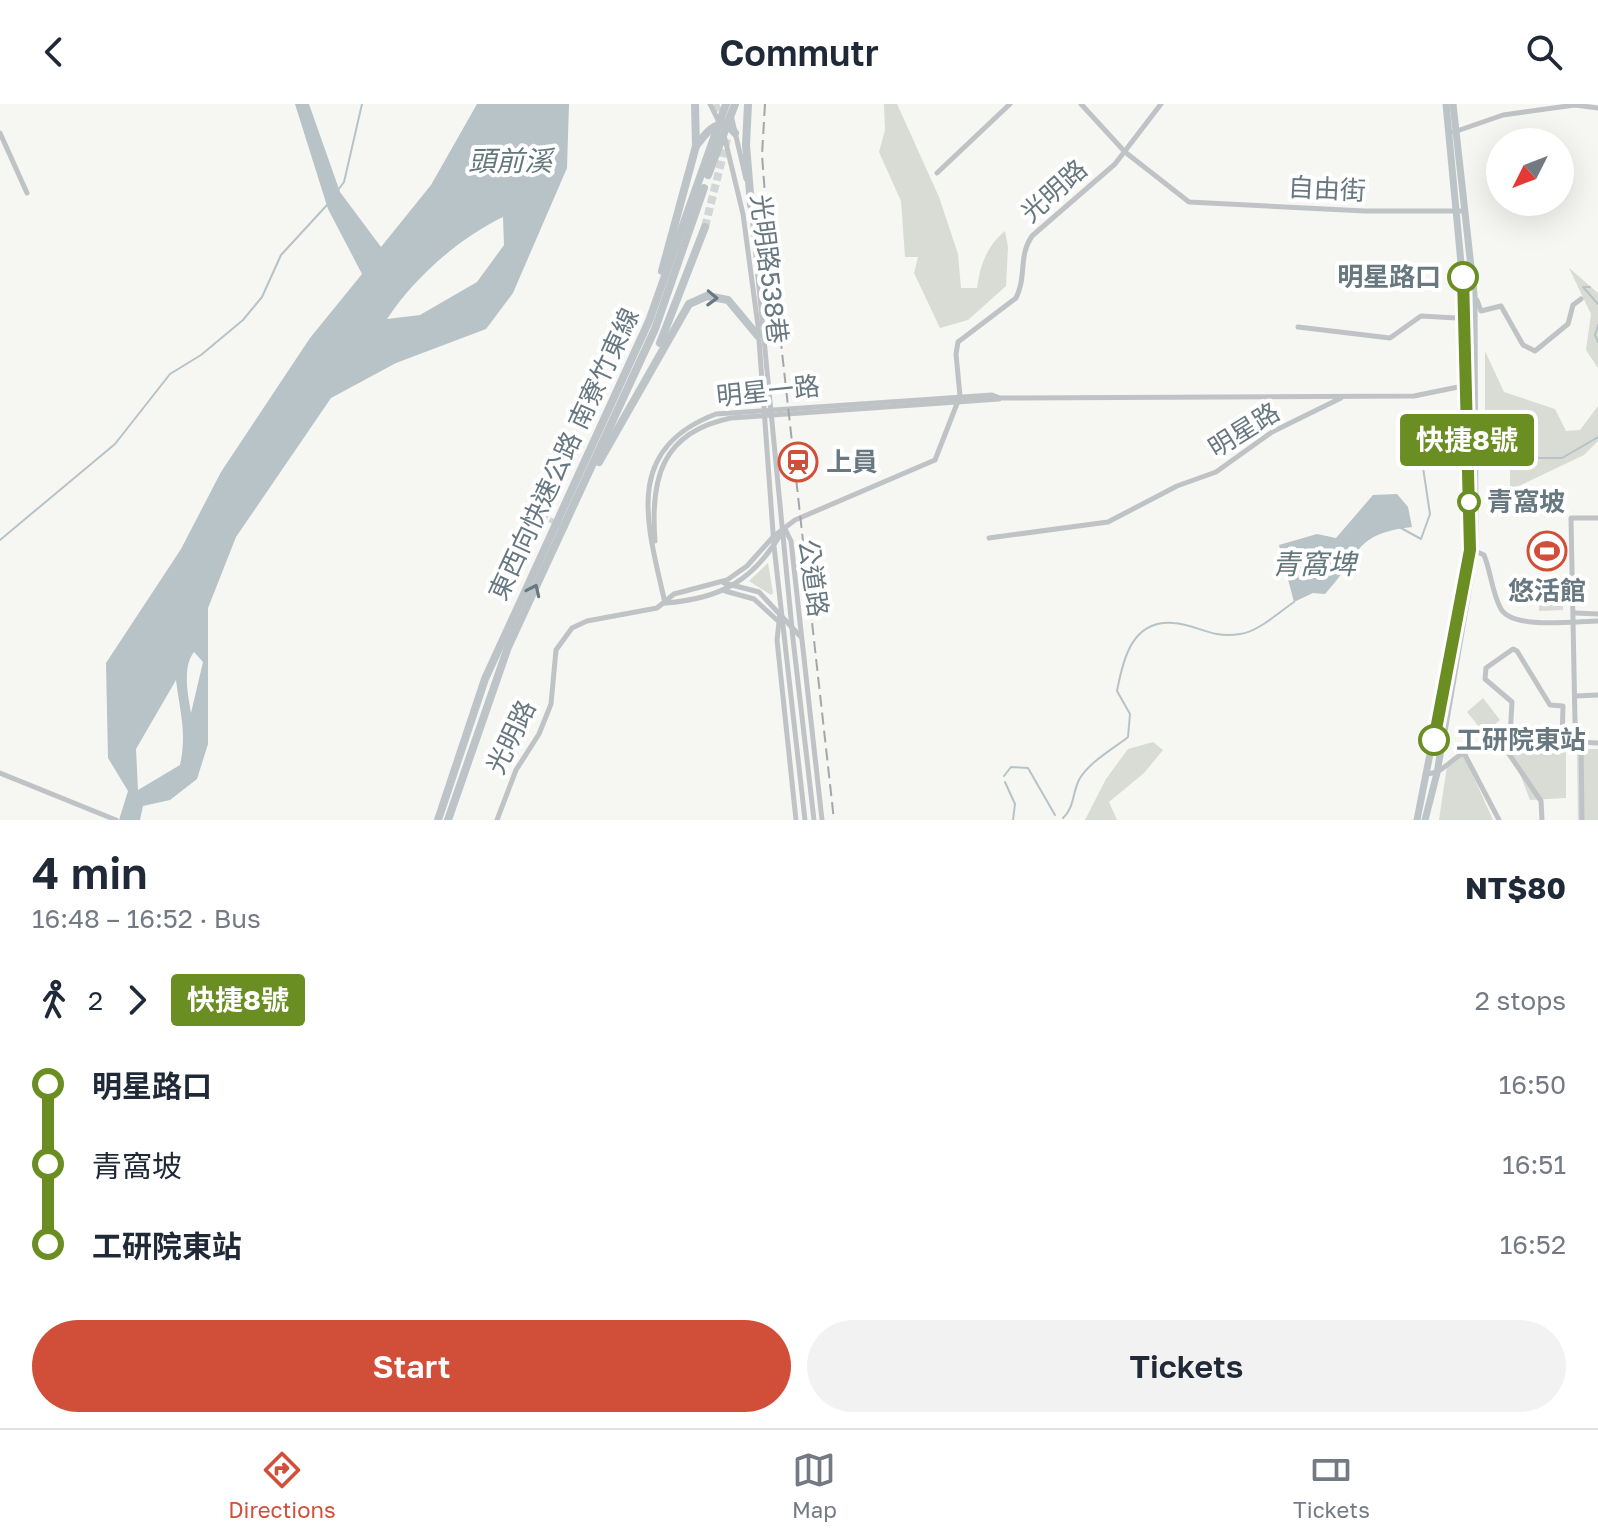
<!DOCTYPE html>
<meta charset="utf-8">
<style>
body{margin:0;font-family:"Golos Text","Noto Sans TC",sans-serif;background:#f2f2f3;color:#1f2937;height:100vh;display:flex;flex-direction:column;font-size:30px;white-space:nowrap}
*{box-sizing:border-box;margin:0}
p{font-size:26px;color:#747a83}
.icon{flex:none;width:44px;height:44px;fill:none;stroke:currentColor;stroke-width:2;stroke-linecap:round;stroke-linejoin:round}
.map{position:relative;height:716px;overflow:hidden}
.sheet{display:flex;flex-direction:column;background:#fff;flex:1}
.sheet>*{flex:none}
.badge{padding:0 16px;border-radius:6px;font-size:28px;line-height:52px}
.needle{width:52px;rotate:228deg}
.controls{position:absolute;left:1486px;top:24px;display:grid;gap:16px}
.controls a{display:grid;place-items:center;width:88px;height:88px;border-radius:50%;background:#fff;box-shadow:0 8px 32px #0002;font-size:40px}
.map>.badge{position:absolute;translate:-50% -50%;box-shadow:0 0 0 4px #fff}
.legs{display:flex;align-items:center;gap:12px;height:88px;padding:0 32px;font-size:26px}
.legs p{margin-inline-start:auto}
.overview{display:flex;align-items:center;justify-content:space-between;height:136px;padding:0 32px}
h1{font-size:44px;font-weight:600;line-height:60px}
.action{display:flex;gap:16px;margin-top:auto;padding:16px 32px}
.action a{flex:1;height:92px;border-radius:48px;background:#d14f38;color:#fff;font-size:32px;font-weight:600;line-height:92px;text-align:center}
.action a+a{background:#f2f2f3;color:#1f2937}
ul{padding:0 32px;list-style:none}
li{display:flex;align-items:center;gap:28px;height:80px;font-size:30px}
li i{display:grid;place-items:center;width:12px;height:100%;margin:0 10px;background:currentColor}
li i::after{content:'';width:20px;height:20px;margin:-10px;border:6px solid;border-radius:50%;background:#fff}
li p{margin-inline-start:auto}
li:first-child i{background:linear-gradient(#0000 50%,currentColor 0)}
li:last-child i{background:linear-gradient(currentColor 50%,#0000 0)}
header{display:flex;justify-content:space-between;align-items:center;height:104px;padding:0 32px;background:#fff;font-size:36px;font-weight:600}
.menu{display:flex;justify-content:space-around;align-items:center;height:112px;border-top:2px solid #e0e1e3;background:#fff;font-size:22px;color:#747a83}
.menu a{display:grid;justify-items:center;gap:4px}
.menu .on{color:#d14f38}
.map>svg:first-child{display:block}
.green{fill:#d8dcd4}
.water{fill:#b7c3c6;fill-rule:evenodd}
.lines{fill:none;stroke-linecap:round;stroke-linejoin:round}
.stream{stroke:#b7c3c6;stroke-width:2}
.minor-tunnel{stroke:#d2d6d6;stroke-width:5;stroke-dasharray:5 2.5;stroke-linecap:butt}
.highway-tunnel{stroke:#d2d6d6;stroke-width:8;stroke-dasharray:8 4;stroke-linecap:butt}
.minor{stroke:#bfc3c6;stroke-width:5}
.major{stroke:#bdc4c8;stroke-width:7}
.highway{stroke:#bdc4c8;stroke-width:8}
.rail{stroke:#a1a7ab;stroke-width:2;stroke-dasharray:12 6;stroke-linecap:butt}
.oneway{stroke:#687881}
.line-1-casing{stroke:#fff;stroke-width:18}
.line-1{stroke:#6b8e23;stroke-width:12}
.stop-1-dot{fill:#fff;stroke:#6b8e23;stroke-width:4}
.labels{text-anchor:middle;stroke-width:8;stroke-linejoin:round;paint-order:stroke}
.street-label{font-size:26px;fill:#687881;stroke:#fff}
.stop-label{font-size:26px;font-weight:bold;fill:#687881;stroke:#fff;text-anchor:start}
.poi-label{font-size:26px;font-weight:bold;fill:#687881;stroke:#fff;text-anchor:start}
.water-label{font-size:28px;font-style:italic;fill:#63787d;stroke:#fff}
</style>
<header><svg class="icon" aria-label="back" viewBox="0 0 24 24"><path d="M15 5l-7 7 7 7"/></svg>Commutr<svg class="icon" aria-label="search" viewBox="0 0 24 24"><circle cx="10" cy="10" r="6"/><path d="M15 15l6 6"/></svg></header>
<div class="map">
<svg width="1598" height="716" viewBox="0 0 1598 716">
<rect width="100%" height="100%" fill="#f6f6f3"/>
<!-- green -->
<g class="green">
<path d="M884,0H897L939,93L958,150L961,184H977C980,161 987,142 1005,127L1008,143L1006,182L968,216L940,224L914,169L918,153H905L901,97L879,48L885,26Z"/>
<polygon points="1569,164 1598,189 1598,264 1586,246 1591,210"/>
<polygon points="1485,247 1504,288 1555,305 1566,327 1580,326 1598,302 1598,337 1584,351 1510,386 1510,344 1485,342"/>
<polygon points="768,459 773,489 771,491 749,477"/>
<polygon points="1563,480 1563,506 1539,507 1539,481"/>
<polygon points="1483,594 1500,616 1484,629 1467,608"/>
<polygon points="1153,638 1163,646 1144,669 1109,698 1117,716 1085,716 1106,675 1128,645"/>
<polygon points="1509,641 1566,645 1566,694 1530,696"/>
<polygon points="1577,645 1598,645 1598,716 1578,716"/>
<polygon points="1463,649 1493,716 1439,716 1447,662"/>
</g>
<!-- water -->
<g class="water">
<path d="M295,0H309L340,88L381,143L431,81L477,0H569L567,64L513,189L486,225L396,259L331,294L236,433L208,504V640L197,675L170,696L143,702L140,716H119L128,687L108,654L106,559L181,445L221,368L310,234L362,170L328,105ZM503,113L504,141L477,178L420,211L387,215C414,174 459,134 503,113ZM194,548L203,558L191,609C188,591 182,563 194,548ZM176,576C180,609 187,628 180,661L138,686L136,645Z"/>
<path d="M1397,390L1408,403L1412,423C1351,430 1361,452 1325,490L1313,489L1294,498L1279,441L1317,430L1336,434L1373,391Z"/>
</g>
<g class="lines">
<!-- stream -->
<g class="stream">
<polyline points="338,86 344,78 362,0"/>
<polyline points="1590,183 1583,183 1598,200"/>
<polyline points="1598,221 1595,231 1598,238"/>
<polyline points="1480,346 1508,354 1562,354 1598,333"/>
<polyline points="1401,424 1421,435 1430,410 1422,357 1456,338 1464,341"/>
<polyline points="0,436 115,340 170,270 201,251 243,216 262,193 281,151 327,101"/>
<polyline points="1004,672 1011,663 1028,664 1055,711"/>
<polyline points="1005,678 1015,700 1013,716"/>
<path d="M1063,714C1075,703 1072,688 1080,674C1091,657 1113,645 1128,633L1130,610L1117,587C1123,555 1132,516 1173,519C1197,520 1210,535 1240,530C1258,528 1279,508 1294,498"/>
</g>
<!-- minor-tunnel -->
<polyline class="minor-tunnel" points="543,412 567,425"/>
<!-- highway-tunnel -->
<g class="highway-tunnel">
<polyline points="715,0 722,18"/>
<polyline points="705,123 727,35"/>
</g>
<!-- minor -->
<g class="minor">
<polyline points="710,0 719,18"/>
<polyline points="1081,0 1125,48 1189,98 1365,107 1464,107"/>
<polyline points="731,11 746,75"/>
<polyline points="1454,28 1503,11 1575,1 1598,4"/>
<polyline points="0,29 27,89"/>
<polyline points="724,31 743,110 758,222 774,442 805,716"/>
<polyline points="937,69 1010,0"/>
<polyline points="751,101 793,535 814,716"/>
<polyline points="1477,196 1481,207 1501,202 1523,241 1535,247 1568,220 1573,201 1581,195"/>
<polyline points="1298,223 1390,234 1421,212 1474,215"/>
<polyline points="785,425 791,437 822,716"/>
<polyline points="989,434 1108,418 1177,382 1216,368 1272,328 1341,294"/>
<path d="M655,437C650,374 662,328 731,314L999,295"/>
<path d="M1473,446L1484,451C1491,468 1492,489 1501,505C1513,526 1576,517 1598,517"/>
<polyline points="724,479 759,488 801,533"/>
<polyline points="725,487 754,495 777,516"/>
<path d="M665,499C648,422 621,346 716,310L992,291L1000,294L1414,292L1468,281"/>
<path d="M665,499C721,495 754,476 782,428"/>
<polyline points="780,509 777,536 796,716"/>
<polyline points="1575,509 1598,510"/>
<polyline points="1575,592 1598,591"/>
<polyline points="1464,649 1499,716"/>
<polyline points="0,669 116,716"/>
<path d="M1428,670C1445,668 1451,654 1466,648C1505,632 1556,637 1598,639"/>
<path d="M497,716L516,666L539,630L551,600L556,546L572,524L587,517L657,504L674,490L727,476L747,462L774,432L795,416L935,356L960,292L956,250L958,238L1016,194C1027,173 1018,152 1032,132L1115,60L1161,0"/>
<polyline points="1542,716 1541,697 1509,650 1512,598 1485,575 1486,564 1513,545 1517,547 1550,601 1563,602 1562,638"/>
<polyline points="1582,716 1581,638 1575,618 1571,414 1598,414"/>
</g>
<!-- major -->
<g class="major">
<polyline points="1417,716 1470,446 1464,191 1446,0"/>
<polyline points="1425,716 1437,669 1475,446 1474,190 1453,0"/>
</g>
<!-- highway -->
<g class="highway">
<polyline points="748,0 746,41 751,101"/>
<path d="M696,42C705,31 712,19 727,20L735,29"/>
<polyline points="708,71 735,0"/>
<polyline points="662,167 696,42 695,0"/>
<polyline points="660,239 705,123"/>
<polyline points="599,358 689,200 707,192 728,196 758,232"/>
<polyline points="438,716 485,575 649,217 726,0"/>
<polyline points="448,716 508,543 655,225 704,84"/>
</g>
<!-- rail -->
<polyline class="rail" points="765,0 762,51 766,104 834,716"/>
</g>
<!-- one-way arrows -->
<defs><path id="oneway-chevron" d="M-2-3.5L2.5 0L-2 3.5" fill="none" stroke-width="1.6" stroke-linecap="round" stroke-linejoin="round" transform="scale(2)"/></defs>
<g class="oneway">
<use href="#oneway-chevron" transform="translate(712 194) rotate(2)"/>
<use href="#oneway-chevron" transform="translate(534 486) rotate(-65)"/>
</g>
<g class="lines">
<!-- line-1 casing -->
<g class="line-1-casing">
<polyline id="line-1" points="1434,636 1470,446 1463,173"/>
</g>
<!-- line-1 -->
<use href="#line-1" class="line-1"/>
</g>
<!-- icons -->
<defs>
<g id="station-ring" transform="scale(2)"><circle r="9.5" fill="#fff" stroke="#d14f38" stroke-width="1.5"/><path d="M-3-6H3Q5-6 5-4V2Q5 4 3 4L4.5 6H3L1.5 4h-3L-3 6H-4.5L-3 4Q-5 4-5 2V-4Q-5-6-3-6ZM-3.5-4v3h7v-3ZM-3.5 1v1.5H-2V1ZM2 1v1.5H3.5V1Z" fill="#d14f38"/></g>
<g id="stadium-ring" transform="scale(2)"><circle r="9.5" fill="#fff" stroke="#d14f38" stroke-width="1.5"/><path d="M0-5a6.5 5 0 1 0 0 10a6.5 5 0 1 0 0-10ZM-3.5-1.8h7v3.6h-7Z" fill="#d14f38"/></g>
</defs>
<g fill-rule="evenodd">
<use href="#station-ring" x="798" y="358"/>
<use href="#stadium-ring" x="1547" y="447"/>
</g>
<!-- markers -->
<g class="stop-1-dot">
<circle cx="1463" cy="173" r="14"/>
<circle cx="1469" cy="398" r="10"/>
<circle cx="1434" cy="636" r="14"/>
</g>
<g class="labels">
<!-- street labels -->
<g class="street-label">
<text transform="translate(1327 85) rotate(3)" y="9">自由街</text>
<text transform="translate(1054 87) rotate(-42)" y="9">光明路</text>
<text transform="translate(769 165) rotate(83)" y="9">光明路538巷</text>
<text transform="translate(768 287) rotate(-6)" y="9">明星一路</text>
<text transform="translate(1244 326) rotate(-32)" y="9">明星路</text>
<text transform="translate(564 350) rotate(-65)" y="9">東西向快速公路 南寮竹東線</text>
<text transform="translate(813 474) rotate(82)" y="9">公道路</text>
<text transform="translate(511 633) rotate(-64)" y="9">光明路</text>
</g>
<!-- stop labels -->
<g class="stop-label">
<text x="1441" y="182" text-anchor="end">明星路口</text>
<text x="1487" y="407">青窩坡</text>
<text x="1456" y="645">工研院東站</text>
</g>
<!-- poi labels -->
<g class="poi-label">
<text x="826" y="367">上員</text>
<text x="1547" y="496" text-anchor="middle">悠活館</text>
</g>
<!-- water labels -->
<g class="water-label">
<text x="510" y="67">頭前溪</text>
<text x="1314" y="470">青窩埤</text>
</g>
</g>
</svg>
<div class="controls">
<a><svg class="needle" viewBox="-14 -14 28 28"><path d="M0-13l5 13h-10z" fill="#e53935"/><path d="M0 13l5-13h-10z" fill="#747a83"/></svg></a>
</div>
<b class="badge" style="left:1467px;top:336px;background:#6b8e23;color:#fff">快捷8號</b>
</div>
<section class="sheet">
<div class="overview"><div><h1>4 min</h1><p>16:48 – 16:52 · Bus</p></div><b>NT$80</b></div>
<div class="legs"><svg class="icon" aria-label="walk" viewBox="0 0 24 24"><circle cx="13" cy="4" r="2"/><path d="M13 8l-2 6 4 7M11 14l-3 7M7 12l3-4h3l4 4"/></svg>2<svg class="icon" aria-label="forward" viewBox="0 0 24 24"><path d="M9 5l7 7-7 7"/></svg><b class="badge" style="background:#6b8e23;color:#fff">快捷8號</b><p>2 stops</p></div>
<ul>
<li><i style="color:#6b8e23"></i><b>明星路口</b><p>16:50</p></li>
<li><i style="color:#6b8e23"></i><span>青窩坡</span><p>16:51</p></li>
<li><i style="color:#6b8e23"></i><b>工研院東站</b><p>16:52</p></li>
</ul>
<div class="action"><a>Start</a><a>Tickets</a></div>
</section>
<nav class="menu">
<a class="on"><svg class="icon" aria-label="directions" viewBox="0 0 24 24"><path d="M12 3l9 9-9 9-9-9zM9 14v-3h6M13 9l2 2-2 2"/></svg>Directions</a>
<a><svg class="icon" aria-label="map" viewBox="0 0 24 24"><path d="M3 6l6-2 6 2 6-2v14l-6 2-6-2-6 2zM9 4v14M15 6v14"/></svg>Map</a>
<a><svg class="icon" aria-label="tickets" viewBox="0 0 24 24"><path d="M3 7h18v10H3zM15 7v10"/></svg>Tickets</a>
</nav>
